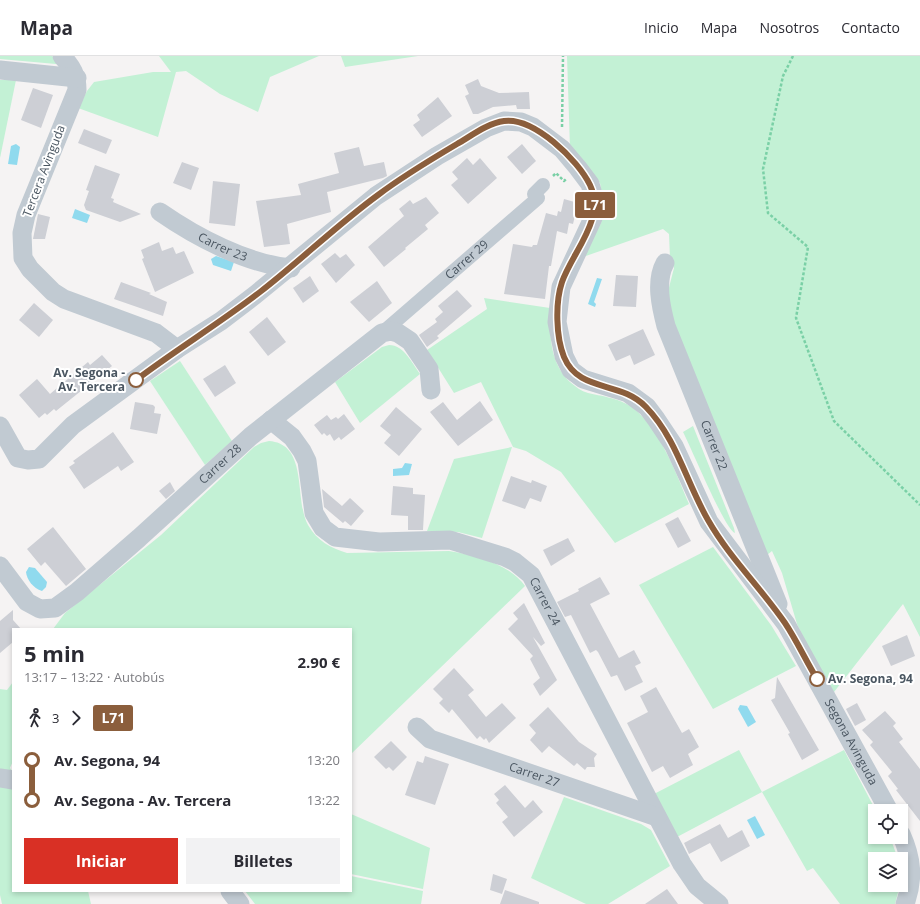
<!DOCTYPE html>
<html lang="es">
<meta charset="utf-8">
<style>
body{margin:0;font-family:"Open Sans",sans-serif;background:#f2f2f3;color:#2b2b33;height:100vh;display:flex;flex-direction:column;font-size:15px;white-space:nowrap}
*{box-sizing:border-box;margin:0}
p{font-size:13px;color:#7c7c81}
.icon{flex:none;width:22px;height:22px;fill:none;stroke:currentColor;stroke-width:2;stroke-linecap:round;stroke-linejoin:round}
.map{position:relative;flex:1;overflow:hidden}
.side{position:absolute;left:12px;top:572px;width:340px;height:264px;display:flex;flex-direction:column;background:#fff;border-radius:0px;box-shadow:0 2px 6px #0003}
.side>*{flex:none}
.badge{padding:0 8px;border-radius:3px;font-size:14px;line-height:26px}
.tools{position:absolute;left:868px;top:748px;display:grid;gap:8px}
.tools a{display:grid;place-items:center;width:40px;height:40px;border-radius:0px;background:#fff;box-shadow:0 2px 6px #0003;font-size:20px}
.map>.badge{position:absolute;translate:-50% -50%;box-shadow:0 0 0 2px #fff}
.legs{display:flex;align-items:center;gap:6px;height:44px;padding:0 12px;font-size:13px}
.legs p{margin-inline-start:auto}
.headline{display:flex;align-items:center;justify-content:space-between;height:68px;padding:0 12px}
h1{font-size:22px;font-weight:700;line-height:30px}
.button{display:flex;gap:8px;margin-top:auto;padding:8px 12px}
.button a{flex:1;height:46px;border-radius:0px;background:#d93025;color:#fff;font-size:16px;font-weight:700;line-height:46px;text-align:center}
.button a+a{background:#f2f2f3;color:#2b2b33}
ul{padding:0 12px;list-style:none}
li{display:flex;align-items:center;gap:14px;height:40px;font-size:15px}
li i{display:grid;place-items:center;width:6px;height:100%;margin:0 5px;background:currentColor}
li i::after{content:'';width:10px;height:10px;margin:-5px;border:3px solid;border-radius:50%;background:#fff}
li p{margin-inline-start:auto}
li:first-child i{background:linear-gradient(#0000 50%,currentColor 0)}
li:last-child i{background:linear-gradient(currentColor 50%,#0000 0)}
header{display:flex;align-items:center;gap:24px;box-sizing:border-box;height:56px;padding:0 20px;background:#fff;border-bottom:1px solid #e1e1e2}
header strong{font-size:19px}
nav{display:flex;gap:22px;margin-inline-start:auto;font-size:14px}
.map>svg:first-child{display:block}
.green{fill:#c3f1d5}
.water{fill:#90daee}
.building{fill:#cdcfd5}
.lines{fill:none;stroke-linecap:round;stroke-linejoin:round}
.path{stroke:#7ad0a6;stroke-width:2.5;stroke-dasharray:3 2;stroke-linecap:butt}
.pedestrian{stroke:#c1cad2;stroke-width:14}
.minor{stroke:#c1cad2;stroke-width:19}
.line-1-casing{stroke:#fff;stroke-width:9}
.line-1{stroke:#8b5e3c;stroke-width:6}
.stop-1-dot{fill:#fff;stroke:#8b5e3c;stroke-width:2}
.labels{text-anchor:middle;stroke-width:4;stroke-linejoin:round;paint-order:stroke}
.street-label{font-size:12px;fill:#4a5661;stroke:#fff}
.stop-label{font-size:12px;font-weight:bold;fill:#4a5661;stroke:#fff;text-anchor:end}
</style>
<header>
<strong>Mapa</strong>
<nav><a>Inicio</a><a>Mapa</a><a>Nosotros</a><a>Contacto</a></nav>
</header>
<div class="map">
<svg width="920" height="848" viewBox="0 0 920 848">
<rect width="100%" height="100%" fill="#f5f3f3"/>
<!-- green -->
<g class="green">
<polygon points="0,0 52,0 58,7 56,8 0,3"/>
<polygon points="159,0 319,0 270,21 258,56 220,38 186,15 176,16 158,81 78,52 87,35 94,26 153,16 171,16"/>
<polygon points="341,0 418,0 345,11"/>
<polygon points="567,0 920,0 920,581 903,548 834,636 814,603 797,568 782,517 772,495 767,499 674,276 666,243 674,212 670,202 669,178 663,173 583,201 601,167 604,157 604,148 600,127 570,92"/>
<polygon points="0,24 16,24 0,102"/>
<path d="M484,242L550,252C550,278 549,306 570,326C576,331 581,335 588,337C606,341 625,343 639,357C663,381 676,417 689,448L615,487L561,416L526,395L513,391L481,326L454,337L427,294L487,253Z"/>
<path d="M389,289C404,289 412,307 420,318L360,367L335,326L382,291Z"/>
<polygon points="180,305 232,385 205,409 150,325"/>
<path d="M693,370L734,472L735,477C725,474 691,391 683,376Z"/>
<path d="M269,385C309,388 294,444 308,469C317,485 331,492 347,497L449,495C474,499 510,508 525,530L351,698V573H53L65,557L161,479L254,391L261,387Z"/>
<polygon points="512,391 482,482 458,476 427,475 454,403"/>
<polygon points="713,491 771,569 796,610 713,653 639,529"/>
<polygon points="13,626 13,705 10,712 13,716 13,835 88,835 91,848 2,848 0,839 0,633 7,634"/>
<polygon points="739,694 762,736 844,694 876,755 875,781 890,781 898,803 875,803 875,829 900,829 895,848 840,848 813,812 807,815 762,736 677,781 654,738"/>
<polygon points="564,741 641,768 651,774 670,810 608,848 586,848 531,822"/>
<polygon points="351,758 430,792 423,833 351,818"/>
<polygon points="351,820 423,835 421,848 255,848 245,835 351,835"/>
</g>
<!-- water -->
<g class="water">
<polygon points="16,88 20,91 17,109 8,108 11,90"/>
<polygon points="75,153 90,159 87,167 72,162"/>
<polygon points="216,200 234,206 231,215 213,209 211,203"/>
<polygon points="597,222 602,223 594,246 596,248 595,251 588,248"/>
<polygon points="405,407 412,408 409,419 393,420 393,413 402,412"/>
<path d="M29,511L35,512L47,526L46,531L42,535C33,532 27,524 26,516Z"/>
<polygon points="740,649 747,650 756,666 748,671 738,653"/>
<polygon points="755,760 765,779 757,783 747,764"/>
</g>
<!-- building -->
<g class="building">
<polygon points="478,23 481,30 499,37 529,36 530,53 517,53 516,49 493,51 478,58 473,58 465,40 469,38 465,29"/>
<polygon points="33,32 53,39 41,72 21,64"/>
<polygon points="438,41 452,60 422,81 413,69 420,64 417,59"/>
<polygon points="84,73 112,84 106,98 78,87"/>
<polygon points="522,88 536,105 522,118 507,101"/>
<polygon points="359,91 364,110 384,106 387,120 383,122 327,136 331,156 287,168 290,188 264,191 256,145 301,139 298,128 339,117 334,97"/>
<polygon points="467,102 473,109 480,102 497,122 468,148 451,129 458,123 452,116"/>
<polygon points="182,106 199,112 191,134 173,127"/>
<polygon points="95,109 120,118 111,142 114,143 113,146 141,158 120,166 86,154 84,149 89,135 86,134"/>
<polygon points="213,125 240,128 235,170 209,167"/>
<polygon points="426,141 439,157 425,169 428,173 405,192 406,193 384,211 368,191 404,160 399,153 410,144 413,148"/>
<polygon points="564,143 578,147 573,168 569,167 567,178 557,175 551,210 549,210 545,243 504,238 513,188 532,191 533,189 537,189 546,157 557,160 558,155 561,156"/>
<polygon points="38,158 50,161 45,183 33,183"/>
<polygon points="159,186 162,195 173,191 176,198 184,195 194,217 155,236 142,203 144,202 141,194"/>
<polygon points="335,197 340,202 346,198 355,209 336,227 321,208"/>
<polygon points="616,219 638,220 636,251 613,250"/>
<polygon points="310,220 319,235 303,247 293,232"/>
<polygon points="377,225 392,247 369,266 350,246"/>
<polygon points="121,226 151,237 149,238 167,246 163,260 114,243"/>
<polygon points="457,234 472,250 437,280 439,282 427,291 419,279 437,266 435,263 443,256 438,250"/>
<polygon points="34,247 53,264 39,281 19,264"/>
<polygon points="267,261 286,286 268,300 249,276"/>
<polygon points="643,273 655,299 634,309 630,299 616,305 608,289"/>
<polygon points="102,299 112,310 56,355 54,353 47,359 45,357 39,362 19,339 37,323 50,338 88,306 90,309"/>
<polygon points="225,309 236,327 215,341 203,323"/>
<polygon points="480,345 493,364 458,390 430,356 443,346 457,364"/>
<polygon points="135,346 153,349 155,351 154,357 161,358 157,378 130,373"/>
<polygon points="396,351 422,373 399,400 384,387 391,379 380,370"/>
<polygon points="344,358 355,373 341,384 339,381 334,385 330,378 327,380 324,377 322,379 314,369 327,359 331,364 336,361 338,363"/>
<polygon points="113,376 134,406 121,415 118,410 84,433 69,411 75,407 73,405"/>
<polygon points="511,420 531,427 532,424 547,430 541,446 530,442 525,453 502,445"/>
<polygon points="170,426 175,435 166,443 159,435"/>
<polygon points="393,430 413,432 413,438 425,439 423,474 408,474 408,460 391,459"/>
<polygon points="322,433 342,450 350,442 364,455 351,470 345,465 343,467 324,451"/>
<polygon points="678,461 691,485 678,492 665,468"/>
<polygon points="53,471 86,513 66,530 45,506 41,510 27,493"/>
<polygon points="568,482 575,495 551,510 543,494"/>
<polygon points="600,521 610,538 590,548 619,602 634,594 641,607 635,610 643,626 625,635 617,619 611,621 598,596 596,594 590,597 571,559 565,561 557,546 579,535 578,533"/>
<polygon points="524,547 545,587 541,590 533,581 557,624 540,640 533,628 540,622 530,603 533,600 508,573 518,563 513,557"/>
<polygon points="13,554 13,564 21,573 13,573 13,586 0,597 0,565"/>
<polygon points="907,579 915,600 891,610 882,590"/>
<polygon points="454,612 474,634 468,639 486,661 502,647 516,662 489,687 486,682 484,684 480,680 477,683 452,653 449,657 439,647 443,643 433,633"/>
<polygon points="777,621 819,694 802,704 788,678 790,677 771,644 775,642"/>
<polygon points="656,631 682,677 689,673 699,691 688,698 693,709 670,722 663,710 652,716 627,667 648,656 640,640"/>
<polygon points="857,647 866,664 855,670 846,653"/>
<polygon points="548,651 579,686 597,698 594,702 595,711 587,711 585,714 577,707 574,710 549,690 542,697 530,684 536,677 529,669"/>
<polygon points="885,655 896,667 893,670 903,683 899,686 920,713 920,765 896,734 898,733 888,720 892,716 870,689 873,686 862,674"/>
<polygon points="391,685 407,701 393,715 389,711 386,713 374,701"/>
<polygon points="425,700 449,708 435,749 405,739 417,705 423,707"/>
<polygon points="505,729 525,752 533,744 543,756 514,781 502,766 508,761 496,747 499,744 494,738"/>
<polygon points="720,768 728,782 742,774 750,790 721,806 710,787 689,798 684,787"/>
<polygon points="493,818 507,823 502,838 490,834"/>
<polygon points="667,833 678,848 645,848"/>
<polygon points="505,834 539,846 539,848 500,848"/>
</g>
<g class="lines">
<!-- path -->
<g class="path">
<polyline points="793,0 783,20 763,113 768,157 808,191 796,262 834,365 920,449"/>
<polyline points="562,71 563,0"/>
<polyline points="553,120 556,117 564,125 566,123"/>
</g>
<!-- pedestrian -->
<path class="pedestrian" id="s1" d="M382,277L538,142L534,138L543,129"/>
<!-- minor -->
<g class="minor">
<path d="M62,0C72,11 77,19 77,34L26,159L22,177L23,202L30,213L53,236L64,243L156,277L177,293"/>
<polyline points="0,14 77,22"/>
<path id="s2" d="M160,156C196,181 247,208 291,212"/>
<path id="s3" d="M665,207C655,225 661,251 666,270L778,548"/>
<path id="s4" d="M271,364L292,381L302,395L307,405L314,457L323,472L335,481L379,486L450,484L505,501L515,506L531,519L682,808L697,830L719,848"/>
<path id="s5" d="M0,370L18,402L28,404L39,403L73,369L177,293L221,265L255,239L376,140L437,100L486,72L504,65L521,66L533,71L562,93L578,112L590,128L595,145L593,162L561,231L557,266L564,300L571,314L583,323L628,337L647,351L656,363L674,390L709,466L786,568L889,755"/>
<path id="s6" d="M0,510L27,546L40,553L55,552L77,536L139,482L251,380L382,277L391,275L398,277L410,285L429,313L431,334"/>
<path id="s7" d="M417,671L430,683L657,761"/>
<polyline points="0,722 13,724"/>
<path d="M901,778C912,802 914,823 905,848"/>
<polyline points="230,835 240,848"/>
</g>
</g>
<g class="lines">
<!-- line-1 casing -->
<g class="line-1-casing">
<path id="line-1" d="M136,324C177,293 220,267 260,236C300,205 337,169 378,139C403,120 430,104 457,88C471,80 488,67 504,65C534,61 578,104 590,129C606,163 573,195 562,226C555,247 556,281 564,301C579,337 620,324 646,351C677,383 686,426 708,464C729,501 761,532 785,567C797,585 806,605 817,623"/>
</g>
<!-- line-1 -->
<use href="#line-1" class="line-1"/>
</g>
<!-- markers -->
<g class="stop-1-dot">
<circle cx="136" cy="324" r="7"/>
<circle cx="817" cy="623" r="7"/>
</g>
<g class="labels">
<!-- street labels -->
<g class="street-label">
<text transform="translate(44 115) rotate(-69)" y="4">Tercera Avinguda</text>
<text dy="4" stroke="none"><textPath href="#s2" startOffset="72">Carrer 23</textPath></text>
<text dy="4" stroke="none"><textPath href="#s1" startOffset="112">Carrer 29</textPath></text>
<text dy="4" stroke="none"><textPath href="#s3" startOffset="193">Carrer 22</textPath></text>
<text dy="4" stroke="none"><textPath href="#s6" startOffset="294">Carrer 28</textPath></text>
<text dy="4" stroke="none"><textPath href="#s4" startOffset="375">Carrer 24</textPath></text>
<text dy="4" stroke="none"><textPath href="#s5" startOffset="1422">Segona Avinguda</textPath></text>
<text dy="4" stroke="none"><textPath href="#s7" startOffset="128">Carrer 27</textPath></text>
</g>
<!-- stop labels -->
<g class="stop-label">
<text x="125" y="321">Av. Segona -<tspan x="125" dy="14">Av. Tercera</tspan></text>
<text x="828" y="627" text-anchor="start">Av. Segona, 94</text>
</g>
</g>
</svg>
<div class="tools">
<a><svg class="icon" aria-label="locate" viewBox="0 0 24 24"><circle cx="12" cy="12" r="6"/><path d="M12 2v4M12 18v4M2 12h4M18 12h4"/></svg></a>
<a><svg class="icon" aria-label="layers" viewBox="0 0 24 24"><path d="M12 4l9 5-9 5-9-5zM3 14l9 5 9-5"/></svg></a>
</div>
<b class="badge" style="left:595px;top:149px;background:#8b5e3c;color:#fff">L71</b>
<section class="side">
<div class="headline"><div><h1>5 min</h1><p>13:17 – 13:22 · Autobús</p></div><b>2.90 €</b></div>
<div class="legs"><svg class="icon" aria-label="walk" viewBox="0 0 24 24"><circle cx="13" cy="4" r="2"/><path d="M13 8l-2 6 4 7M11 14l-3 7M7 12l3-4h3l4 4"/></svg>3<svg class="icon" aria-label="forward" viewBox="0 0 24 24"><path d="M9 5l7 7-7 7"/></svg><b class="badge" style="background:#8b5e3c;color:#fff">L71</b></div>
<ul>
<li><i style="color:#8b5e3c"></i><b>Av. Segona, 94</b><p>13:20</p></li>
<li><i style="color:#8b5e3c"></i><b>Av. Segona - Av. Tercera</b><p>13:22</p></li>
</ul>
<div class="button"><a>Iniciar</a><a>Billetes</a></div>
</section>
</div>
